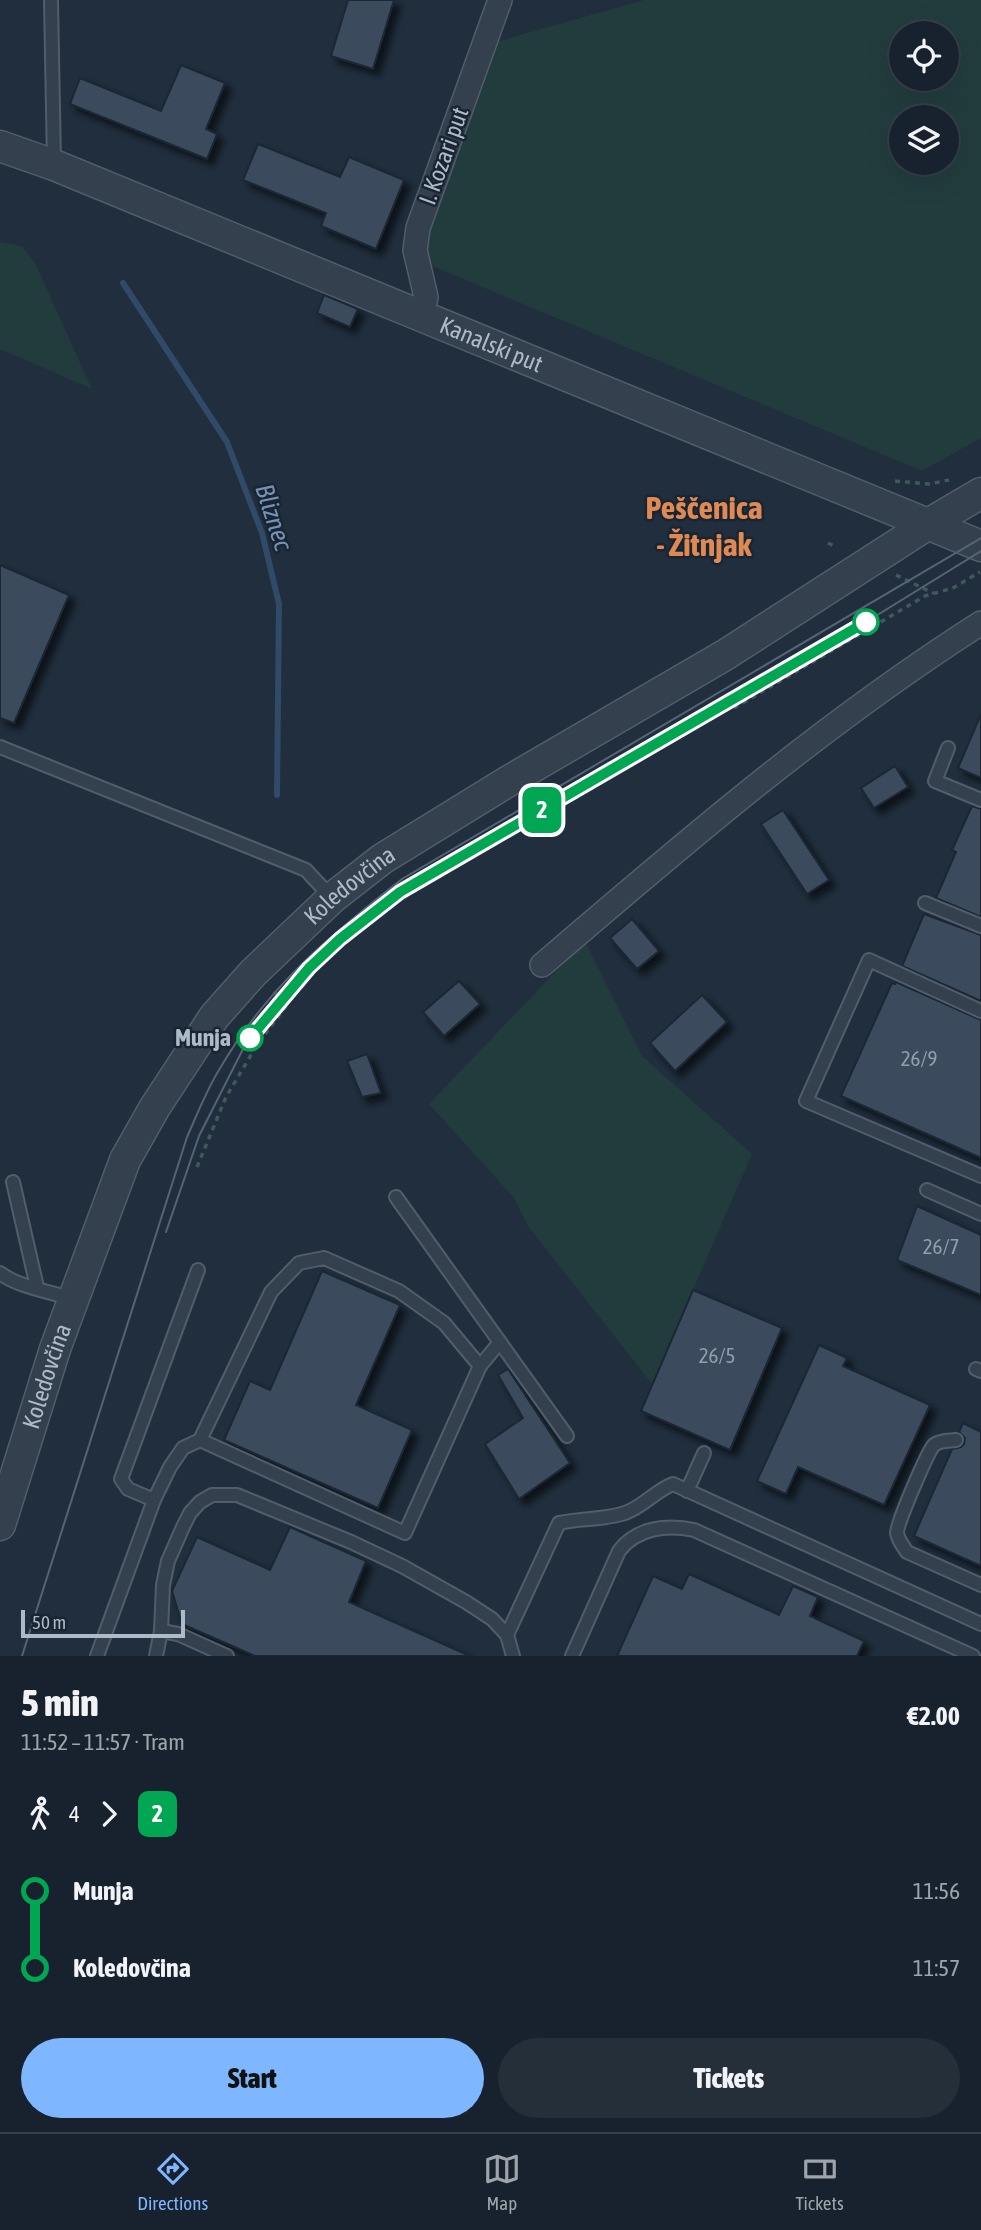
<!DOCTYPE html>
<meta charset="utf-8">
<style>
body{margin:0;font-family:"Asap Condensed",sans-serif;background:#252f3a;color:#f1f3f6;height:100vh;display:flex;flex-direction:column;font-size:26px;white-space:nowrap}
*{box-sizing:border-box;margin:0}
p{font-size:23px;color:#9fa4aa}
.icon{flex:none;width:38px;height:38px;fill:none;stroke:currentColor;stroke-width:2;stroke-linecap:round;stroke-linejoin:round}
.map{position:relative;height:1656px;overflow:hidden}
.sheet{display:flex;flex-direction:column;background:#18222e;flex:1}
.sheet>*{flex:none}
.badge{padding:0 14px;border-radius:10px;font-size:24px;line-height:46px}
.controls{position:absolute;left:889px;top:21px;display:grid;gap:14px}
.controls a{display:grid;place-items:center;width:70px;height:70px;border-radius:50%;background:#18222e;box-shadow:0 7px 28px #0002,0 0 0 2px #363f4a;font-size:35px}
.scale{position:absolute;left:21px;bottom:18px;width:164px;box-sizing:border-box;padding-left:7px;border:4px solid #afbac9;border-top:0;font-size:19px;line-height:24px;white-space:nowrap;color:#afbac9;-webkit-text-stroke:5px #192532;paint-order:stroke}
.map>.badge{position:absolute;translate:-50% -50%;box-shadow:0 0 0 4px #fff}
.legs{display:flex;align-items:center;gap:10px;height:77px;padding:0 21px;font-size:23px}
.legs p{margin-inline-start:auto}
.summary{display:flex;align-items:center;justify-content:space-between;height:119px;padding:0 21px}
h1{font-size:38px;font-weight:800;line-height:52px}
.button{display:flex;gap:14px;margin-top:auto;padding:14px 21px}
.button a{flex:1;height:80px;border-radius:42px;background:#7eb6ff;color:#111;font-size:28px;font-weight:800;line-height:80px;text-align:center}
.button a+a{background:#252f3a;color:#f1f3f6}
ul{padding:0 21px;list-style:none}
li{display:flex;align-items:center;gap:24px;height:77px;font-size:26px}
li i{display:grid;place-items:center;width:10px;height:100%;margin:0 9px;background:currentColor}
li i::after{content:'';width:18px;height:18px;margin:-9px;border:5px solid;border-radius:50%;background:#18222e}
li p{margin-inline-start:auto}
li:first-child i{background:linear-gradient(#0000 50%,currentColor 0)}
li:last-child i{background:linear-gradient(currentColor 50%,#0000 0)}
.dock{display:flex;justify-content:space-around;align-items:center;height:98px;border-top:2px solid #363f4a;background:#18222e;font-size:19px;color:#9fa4aa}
.dock a{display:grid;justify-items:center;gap:4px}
.dock .on{color:#7eb6ff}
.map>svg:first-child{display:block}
.green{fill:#223c3e;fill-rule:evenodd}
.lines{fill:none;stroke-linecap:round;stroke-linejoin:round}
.stream{stroke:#314a67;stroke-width:6}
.building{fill:#3b4c5d;stroke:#1b2734;stroke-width:2;filter:url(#shadow)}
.service-casing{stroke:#525d6b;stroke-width:16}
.minor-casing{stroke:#525d6b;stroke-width:26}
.tertiary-casing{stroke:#525d6b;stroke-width:33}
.path{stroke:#40595b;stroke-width:3.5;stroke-dasharray:5 5;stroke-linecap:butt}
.service{stroke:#34404d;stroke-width:12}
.minor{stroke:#34404d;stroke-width:23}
.tertiary{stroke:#34404d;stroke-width:30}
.tram{stroke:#556475;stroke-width:2}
.line-1-casing{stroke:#fff;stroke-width:16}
.line-1{stroke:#00a651;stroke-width:10}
.stop-1-dot{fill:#fff;stroke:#00a651;stroke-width:3.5}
.labels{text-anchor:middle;stroke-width:5;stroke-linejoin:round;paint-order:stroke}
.number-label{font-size:21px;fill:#929eae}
.street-label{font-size:24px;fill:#afbac9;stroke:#192532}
.stop-label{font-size:24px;font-weight:bold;fill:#afbac9;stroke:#192532;text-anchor:end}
.water-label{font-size:26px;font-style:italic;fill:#7492b4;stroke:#192532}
.district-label{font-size:32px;font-weight:bold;fill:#df8954;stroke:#192532}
</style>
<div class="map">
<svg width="981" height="1656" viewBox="0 0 981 1656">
<defs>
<filter id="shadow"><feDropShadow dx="6" dy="6" stdDeviation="3.5" flood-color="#0009"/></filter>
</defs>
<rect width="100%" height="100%" fill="#202e3d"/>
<!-- green -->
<g class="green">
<path d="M644,0H981V438L922,471L418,260L496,42ZM901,33H947V79H901ZM901,117H947V163H901Z"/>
<polygon points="0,242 22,246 35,263 92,389 0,349"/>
<polygon points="585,941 642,1056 752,1154 652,1384 527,1225 514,1198 429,1104"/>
</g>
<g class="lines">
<!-- stream -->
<polyline class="stream" points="123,283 227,442 262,533 279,604 277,795"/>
</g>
<!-- building -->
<g class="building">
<polygon points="348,0 394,0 373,69 331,56"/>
<polygon points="181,65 225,83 206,129 217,134 207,159 70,104 80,78 161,111"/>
<polygon points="258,144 340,177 349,157 404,180 376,249 321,226 326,213 243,180"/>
<polygon points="324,295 358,309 350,327 317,313"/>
<polygon points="0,565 69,595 14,723 0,718"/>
<polygon points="981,714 981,778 958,768"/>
<polygon points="895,766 908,787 874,808 861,788"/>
<polygon points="972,806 981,809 981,917 936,898 956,852 952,850"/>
<polygon points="783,810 829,880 807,894 761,824"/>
<polygon points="924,914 981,935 981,1001 902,966"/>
<polygon points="632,919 659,951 637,969 610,938"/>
<polygon points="459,981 480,1004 444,1036 423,1012"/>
<polygon points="896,982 981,1020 981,1158 841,1096 892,983 895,984"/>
<polygon points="702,995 727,1022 675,1071 650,1043"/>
<polygon points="367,1054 381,1093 362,1097 347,1061"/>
<polygon points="917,1206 981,1235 981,1295 897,1260"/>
<polygon points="322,1271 400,1305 356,1405 412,1430 378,1508 224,1440 250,1381 270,1390"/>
<polygon points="693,1290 782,1328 730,1450 641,1411"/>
<polygon points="819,1345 847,1358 843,1366 930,1405 884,1505 798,1467 786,1494 757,1481"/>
<polygon points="508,1369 570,1463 519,1499 485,1444 523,1418 498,1375"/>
<polygon points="963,1423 981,1432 981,1566 914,1536 952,1449 961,1447 964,1444 965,1438 959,1432"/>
<polygon points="290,1527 366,1561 349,1602 470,1656 255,1656 182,1624 172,1591 197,1537 270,1570"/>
<polygon points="689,1574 779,1615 793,1586 818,1597 810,1616 864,1641 857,1656 617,1656 653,1576 682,1589"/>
</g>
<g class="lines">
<!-- service casing -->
<g class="service-casing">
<g id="service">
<polyline points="51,0 54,164"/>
<polyline points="0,747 306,870 332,898"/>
<polyline points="948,748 935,781 981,800"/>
<polyline points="925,903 981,926"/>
<polyline points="981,1011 869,960 806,1101 981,1176"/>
<polyline points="13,1182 37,1287"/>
<polyline points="927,1190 981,1214"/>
<polyline points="396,1197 567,1436"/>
<path d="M0,1273C16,1286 51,1292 73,1299"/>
<polyline points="480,1366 500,1342"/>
<polyline points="976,1369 981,1371"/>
<path d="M956,1440C949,1441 940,1440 934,1445C928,1451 897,1523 897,1533C898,1540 903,1546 907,1552L981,1585"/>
<polyline points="687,1491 704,1453"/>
<polyline points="154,1500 128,1489 121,1479 198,1270"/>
<polyline points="161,1631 178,1634 227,1656"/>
<path d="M507,1635L559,1523C581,1518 604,1520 625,1513C644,1506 655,1491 673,1484L981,1624"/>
<polyline points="97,1656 154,1500 170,1467 183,1448 200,1440 271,1292 299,1263 324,1258 399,1291 444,1323 480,1366 405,1533 200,1440"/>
<polyline points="156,1656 161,1631 163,1585 168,1561 183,1527 190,1513 200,1502 212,1495 237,1495 351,1542 402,1566 466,1602 492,1619 507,1635 513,1656"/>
<path d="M572,1656L619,1551C636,1528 667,1524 694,1530L973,1656"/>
</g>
</g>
<!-- minor casing -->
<g class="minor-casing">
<g id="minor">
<polyline points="422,316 426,297 415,250 418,228 500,0"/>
<path d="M542,965C683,844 824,723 981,623"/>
</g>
</g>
<!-- tertiary casing -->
<g class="tertiary-casing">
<g id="tertiary">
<path id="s1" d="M0,146L54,165L981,546"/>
<path id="s2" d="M0,1525L55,1349L125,1160L155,1107L214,1017L253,973L332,898L382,859L507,782L725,655L930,523L981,493"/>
</g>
</g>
<!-- path -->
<g class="path">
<polyline points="895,481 929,484 949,480"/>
<polyline points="828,543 834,546"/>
<polyline points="896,575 933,593"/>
<polyline points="734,708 925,596 953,588 980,572"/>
<polyline points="197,1167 226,1097 257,1045 287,1005 272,990"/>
</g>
<!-- service -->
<use href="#service" class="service"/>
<!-- minor -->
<use href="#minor" class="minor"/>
<!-- tertiary -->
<use href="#tertiary" class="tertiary"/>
<!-- tram -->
<g class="tram">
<polyline points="483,844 866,622 981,551"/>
<polyline points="166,1232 199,1136 243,1049"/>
<path d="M22,1656L187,1137C197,1115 206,1091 219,1070C267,987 328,937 402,879L981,538"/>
</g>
</g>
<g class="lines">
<!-- line-1 casing -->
<g class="line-1-casing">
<polyline id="line-1" points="250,1038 309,968 340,939 400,892 866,622"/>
</g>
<!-- line-1 -->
<use href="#line-1" class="line-1"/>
</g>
<!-- markers -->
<g class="stop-1-dot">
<circle cx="866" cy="622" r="12"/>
<circle cx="250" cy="1038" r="12"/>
</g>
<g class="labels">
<!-- number labels -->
<g class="number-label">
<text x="919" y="1066">26/9</text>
<text x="941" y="1254">26/7</text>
<text x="717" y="1363">26/5</text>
</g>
<!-- street labels -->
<g class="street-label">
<text transform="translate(444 156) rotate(-70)" y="8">I. Kozari put</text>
<text dy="8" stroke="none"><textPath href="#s1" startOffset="530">Kanalski put</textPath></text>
<text dy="8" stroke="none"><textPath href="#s2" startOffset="744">Koledovčina</textPath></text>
<text dy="8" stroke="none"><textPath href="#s2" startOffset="156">Koledovčina</textPath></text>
</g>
<!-- stop labels -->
<g class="stop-label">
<text x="231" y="1046">Munja</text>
</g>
<!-- water labels -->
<g class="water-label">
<text transform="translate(274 517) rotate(72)" y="9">Bliznec</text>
</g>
<!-- district labels -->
<g class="district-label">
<text x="704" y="519">Peščenica<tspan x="704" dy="37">- Žitnjak</tspan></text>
</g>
</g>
</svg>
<div class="controls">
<a><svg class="icon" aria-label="locate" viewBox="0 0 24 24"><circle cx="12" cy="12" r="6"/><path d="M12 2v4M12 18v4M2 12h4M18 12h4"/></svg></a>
<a><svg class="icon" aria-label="layers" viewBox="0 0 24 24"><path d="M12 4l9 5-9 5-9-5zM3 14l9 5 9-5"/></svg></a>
</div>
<div class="scale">50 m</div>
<b class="badge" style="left:542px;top:810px;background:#00a651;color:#fff">2</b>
</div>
<section class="sheet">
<div class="summary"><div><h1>5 min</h1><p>11:52 – 11:57 · Tram</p></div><b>€2.00</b></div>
<div class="legs"><svg class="icon" aria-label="walk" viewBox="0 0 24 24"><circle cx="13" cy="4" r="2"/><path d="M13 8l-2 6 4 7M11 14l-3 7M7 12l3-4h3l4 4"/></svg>4<svg class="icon" aria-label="forward" viewBox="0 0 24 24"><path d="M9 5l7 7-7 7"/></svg><b class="badge" style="background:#00a651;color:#fff">2</b></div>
<ul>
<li><i style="color:#00a651"></i><b>Munja</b><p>11:56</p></li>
<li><i style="color:#00a651"></i><b>Koledovčina</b><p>11:57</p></li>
</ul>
<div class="button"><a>Start</a><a>Tickets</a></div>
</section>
<nav class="dock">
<a class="on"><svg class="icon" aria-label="directions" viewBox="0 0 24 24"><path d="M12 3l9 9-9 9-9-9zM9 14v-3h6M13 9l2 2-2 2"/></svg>Directions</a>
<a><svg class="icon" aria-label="map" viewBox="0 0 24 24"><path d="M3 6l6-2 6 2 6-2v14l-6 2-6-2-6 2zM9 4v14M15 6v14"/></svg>Map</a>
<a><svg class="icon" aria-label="tickets" viewBox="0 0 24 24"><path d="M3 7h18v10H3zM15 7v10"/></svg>Tickets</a>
</nav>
